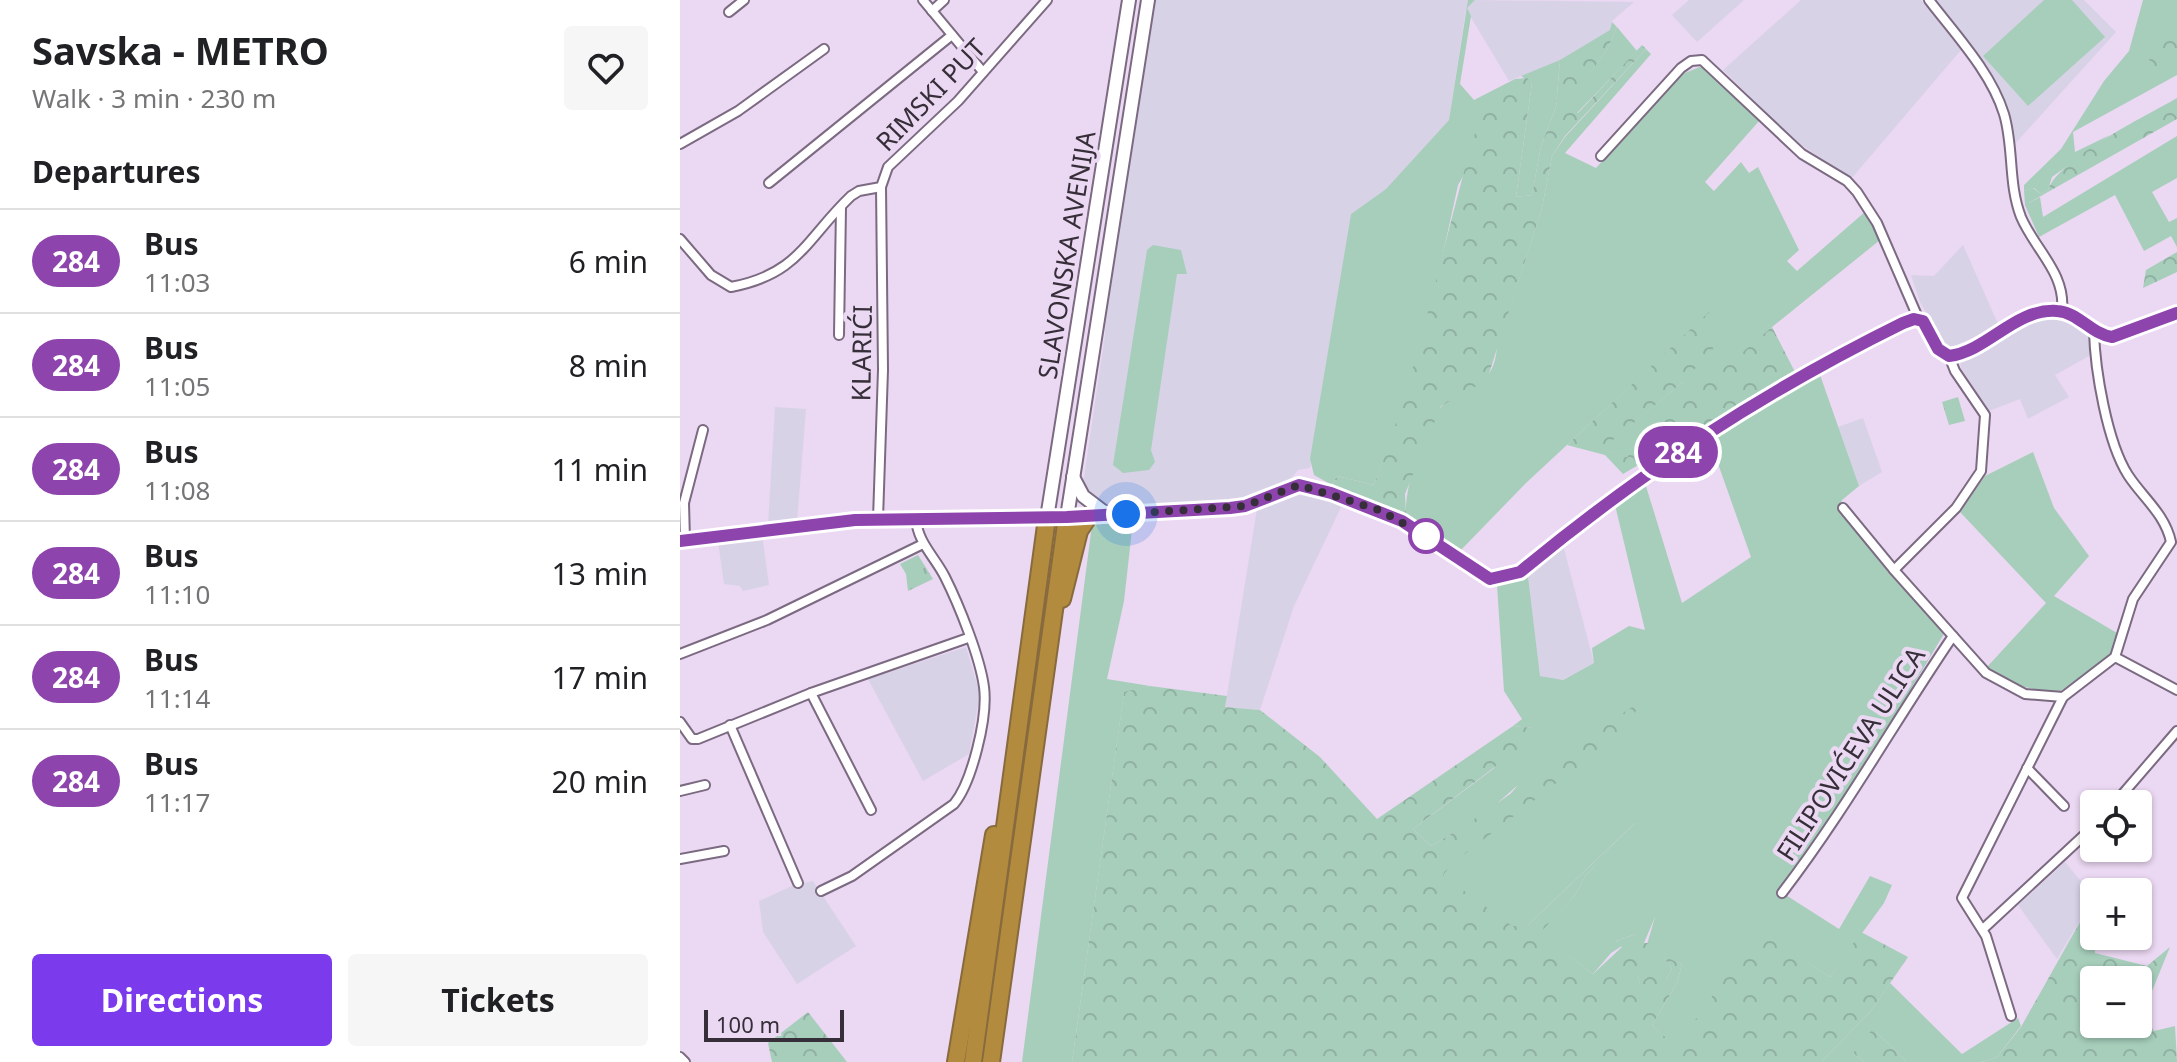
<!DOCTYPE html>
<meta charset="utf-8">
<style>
body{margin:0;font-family:"Noto Sans",sans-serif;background:#f6f6f6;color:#202124;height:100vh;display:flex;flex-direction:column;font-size:30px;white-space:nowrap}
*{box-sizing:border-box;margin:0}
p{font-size:26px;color:#757577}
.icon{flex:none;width:44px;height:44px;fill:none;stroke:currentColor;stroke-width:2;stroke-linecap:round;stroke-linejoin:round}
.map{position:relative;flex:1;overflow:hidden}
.drawer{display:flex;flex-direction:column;background:#fff;width:680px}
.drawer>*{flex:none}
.badge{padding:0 16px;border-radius:26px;font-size:28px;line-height:52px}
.fabs{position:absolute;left:1400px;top:790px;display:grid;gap:16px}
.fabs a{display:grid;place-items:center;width:72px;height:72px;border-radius:8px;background:#fff;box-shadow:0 2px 6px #0004;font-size:40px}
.scale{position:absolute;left:24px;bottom:20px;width:140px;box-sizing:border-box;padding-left:8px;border:4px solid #362e38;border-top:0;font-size:22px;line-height:28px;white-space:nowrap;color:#362e38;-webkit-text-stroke:6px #ebd8f2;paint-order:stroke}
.you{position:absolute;width:40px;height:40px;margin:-20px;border:6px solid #fff;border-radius:50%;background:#1a73e8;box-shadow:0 0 0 12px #1a73e833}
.map>.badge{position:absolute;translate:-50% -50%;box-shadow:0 0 0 4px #fff}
h2{padding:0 32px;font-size:30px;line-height:72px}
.round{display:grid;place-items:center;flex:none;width:84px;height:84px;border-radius:8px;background:#f6f6f6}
.summary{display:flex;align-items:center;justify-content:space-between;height:136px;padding:0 32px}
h1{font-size:38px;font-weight:700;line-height:60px}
.primary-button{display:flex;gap:16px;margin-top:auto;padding:16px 32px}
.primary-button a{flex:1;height:92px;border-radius:8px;background:#7c3aed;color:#fff;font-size:32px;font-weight:700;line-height:92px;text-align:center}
.primary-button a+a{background:#f6f6f6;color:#202124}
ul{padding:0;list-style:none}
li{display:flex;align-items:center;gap:24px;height:104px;padding:0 32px;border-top:2px solid #e0e0e0}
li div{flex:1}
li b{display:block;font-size:30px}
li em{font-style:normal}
li .badge{min-width:88px;font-weight:700;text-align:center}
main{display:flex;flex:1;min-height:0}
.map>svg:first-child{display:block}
.commercial{fill:#d8d2e7}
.green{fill:#a7cebb}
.forest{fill:url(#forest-crowns);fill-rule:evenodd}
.park{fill:url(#park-tufts)}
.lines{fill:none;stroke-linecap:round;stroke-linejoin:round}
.street-casing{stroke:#7b6a81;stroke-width:12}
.secondary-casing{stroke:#7b6a81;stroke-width:16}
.highway-casing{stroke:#876a3d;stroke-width:20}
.street{stroke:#fff;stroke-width:8}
.secondary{stroke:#fff;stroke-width:12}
.highway{stroke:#b38b3f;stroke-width:16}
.line-casing{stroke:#fff;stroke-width:18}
.line{stroke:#8e44ad;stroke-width:12}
.walk{stroke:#362e38;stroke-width:8;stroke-dasharray:0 14.4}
.stop-dot{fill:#fff;stroke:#8e44ad;stroke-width:4}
.labels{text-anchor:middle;stroke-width:8;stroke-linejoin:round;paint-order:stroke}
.street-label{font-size:26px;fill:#362e38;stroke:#ebd8f2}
</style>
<main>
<section class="drawer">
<div class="summary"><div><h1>Savska - METRO</h1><p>Walk · 3 min · 230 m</p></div><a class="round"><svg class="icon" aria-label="heart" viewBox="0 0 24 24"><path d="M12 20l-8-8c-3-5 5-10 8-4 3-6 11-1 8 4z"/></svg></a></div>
<h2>Departures</h2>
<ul>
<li><span class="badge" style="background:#8e44ad;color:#fff">284</span><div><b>Bus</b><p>11:03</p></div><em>6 min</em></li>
<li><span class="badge" style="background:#8e44ad;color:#fff">284</span><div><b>Bus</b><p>11:05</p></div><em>8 min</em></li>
<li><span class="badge" style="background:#8e44ad;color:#fff">284</span><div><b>Bus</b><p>11:08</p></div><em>11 min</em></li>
<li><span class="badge" style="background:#8e44ad;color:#fff">284</span><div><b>Bus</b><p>11:10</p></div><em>13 min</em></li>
<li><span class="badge" style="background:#8e44ad;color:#fff">284</span><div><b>Bus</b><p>11:14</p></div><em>17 min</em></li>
<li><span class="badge" style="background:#8e44ad;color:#fff">284</span><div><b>Bus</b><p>11:17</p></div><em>20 min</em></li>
</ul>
<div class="primary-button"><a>Directions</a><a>Tickets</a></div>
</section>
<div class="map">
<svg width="1497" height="1062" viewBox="0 0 1497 1062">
<defs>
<pattern id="forest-crowns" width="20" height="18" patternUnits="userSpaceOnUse" patternTransform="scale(2)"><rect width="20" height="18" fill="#a7cebb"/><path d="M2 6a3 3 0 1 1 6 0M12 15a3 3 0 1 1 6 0" fill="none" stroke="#90b1a2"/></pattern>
<pattern id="park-tufts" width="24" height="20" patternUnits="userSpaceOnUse" patternTransform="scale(2)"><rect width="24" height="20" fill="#a7cebb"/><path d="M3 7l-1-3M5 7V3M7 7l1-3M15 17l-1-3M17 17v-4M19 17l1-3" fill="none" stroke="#90b1a2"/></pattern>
</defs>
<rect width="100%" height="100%" fill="#ebd8f2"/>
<!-- commercial -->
<g class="commercial">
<polygon points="475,0 788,0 787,7 795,0 954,2 932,21 931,30 893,55 829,81 786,9 769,120 706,189 671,214 630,468 618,470 608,482 566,501 431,506 412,500 403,484 425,335 426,300"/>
<polygon points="1009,0 1064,0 1017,42 992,15"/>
<polygon points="1121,0 1241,0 1281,50 1171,179 1114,140 1043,70"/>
<polygon points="1253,0 1404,0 1436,32 1334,145 1326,109"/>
<polygon points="1283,245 1319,326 1268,349 1240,302 1231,275 1254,276"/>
<polygon points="1368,316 1395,324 1407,332 1410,341 1411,355 1375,375 1389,397 1348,419 1340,399 1309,411 1281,368 1280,358 1344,325"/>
<polygon points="95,407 126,409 117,522 88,525"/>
<polygon points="1183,418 1202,472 1179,486 1158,427"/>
<polygon points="625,486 662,505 614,606 580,710 545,707 577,509 609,489"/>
<polygon points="82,535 89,585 63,591 60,586 44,584 38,542"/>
<polygon points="883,545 914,663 882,680 860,676 848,576"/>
<polygon points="286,647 300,694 289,754 243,781 188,679"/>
<polygon points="1385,862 1414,897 1377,959 1338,905"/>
<polygon points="133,881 176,946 117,984 83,932 79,901 114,885"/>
</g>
<!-- green -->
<g class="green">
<polygon points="788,0 795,0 787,8 791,16 780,84 794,100 835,79 832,91 778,185 754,295 721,416 694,485 657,476 652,485 634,475 630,459 671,214 706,189 769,120"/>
<polygon points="1364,0 1392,0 1425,37 1348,106 1303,56"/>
<polygon points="1463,0 1497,0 1497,75 1393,132 1395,152 1430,135 1372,177 1368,190 1361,194 1354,188 1344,191 1344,185 1381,149 1424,81 1449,51"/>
<polygon points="937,27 957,51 897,113 886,105 927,50"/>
<path d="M966,49L971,54L885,153L916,168L1000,75L1022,66L1031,71L1080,120L1025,182L1034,191L1061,162L1069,173L1078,167L1119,250L1107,261L1117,271L1186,211L1200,240L1092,327L946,457L922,448L1003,382L1029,313L846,483L780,551L726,513C725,486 743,428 761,407C783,381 813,394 817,347L862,208L872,156L885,137Z"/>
<polygon points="880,60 876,107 861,146 852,195 836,197 852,83 841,76"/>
<polygon points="1497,136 1497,178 1472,192 1489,222 1497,218 1497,247 1491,236 1464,251 1435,195 1359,237 1345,205 1360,197 1363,217"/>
<polygon points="473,245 501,250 507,274 497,274 471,450 475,462 469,470 443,473 433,465 467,250"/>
<polygon points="1139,372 1179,486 1162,500 1160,508 1265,632 1164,801 1101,892 1159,929 1190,876 1212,885 1204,903 1150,977 1079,931 996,1048 972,1025 997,983 1002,964 984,957 992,969 986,979 960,985 958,975 975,917 956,934 936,941 942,946 931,953 913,974 859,933 895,895 906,875 957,821 847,926 832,927 762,875 838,785 805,814 751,846 733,829 813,769 853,728 833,726 842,719 824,691 817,585 848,576 860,676 883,680 914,663 912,648 949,626 965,630 935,505 965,483 1002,603 1071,557 1030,441"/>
<polygon points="1353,452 1374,508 1409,556 1374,596 1437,633 1431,656 1376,694 1327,683 1307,667 1366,603 1280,512 1305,476"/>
<polygon points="453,521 444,601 427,679 470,686 444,693 392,1062 342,1062 412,525"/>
<polygon points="1210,983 1282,1054 1338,1018 1341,1026 1317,1057 1301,1062 1227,1062 1196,1032 1173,1053 1184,1062 1141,1062 1191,1011"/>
</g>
<!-- forest -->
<g class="forest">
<path d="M932,22L937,27L927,50L887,105L898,113L962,45L966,49L885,136L872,156L862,208L807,380L761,406L725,494L726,513L652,485L657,476L694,485C742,362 764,232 803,106L831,91L835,79L847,78L852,83L836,197L852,195L861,146L876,107L880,60L930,30Z"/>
<polygon points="1497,35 1497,60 1477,71 1460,46"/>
<path d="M1497,98V119L1345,205L1344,191L1353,188L1361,194L1368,190C1379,158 1466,116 1497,98Z"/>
<polygon points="1497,252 1497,272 1463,288 1466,270"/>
<polygon points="1029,312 1041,340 1003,382 923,448 947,457 953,446 1092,327 1115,372 943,474 925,455 887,445"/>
<path d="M470,686L547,696L545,707L580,710L640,757L697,819L833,726L853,728V738L733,829L751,846C824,804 888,747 960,702L948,728L773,863L763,875L832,926H847L974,805L906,875L895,895L860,933L913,974L942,947L936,941L956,934L966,916L975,917L964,943H969L968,966L958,975L960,984L969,976L986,979L992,969L983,956L1002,964L997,983L972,1025L996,1047L1079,930L1150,977L1181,932L1228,957L1191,1011L1141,1062H392L444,692Z"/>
<path d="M1405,913L1414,924L1415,953L1467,966L1490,947L1463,1013L1474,1031L1495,1026L1497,1062H1301L1317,1057L1341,1027ZM1414,980H1458V1024H1414Z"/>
<polygon points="128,1012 167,1062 92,1062 88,1043"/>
<polygon points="1191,1031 1196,1032 1227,1062 1184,1062 1173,1053"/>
</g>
<!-- park -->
<g class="park">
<polygon points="1278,397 1285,421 1269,425 1262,402"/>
<polygon points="238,555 253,579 228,591 226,574 220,564"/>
</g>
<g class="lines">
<!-- street casing -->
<g class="street-casing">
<g id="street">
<polyline points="243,0 303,72"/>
<path d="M1249,0C1275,34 1311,72 1324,114C1334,147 1328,184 1341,217C1355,250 1386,273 1382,311"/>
<polyline points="252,11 264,0"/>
<polyline points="49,12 64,0"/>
<polyline points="0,144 58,111 144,49"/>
<polyline points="921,156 1001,68 1011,61 1022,60 1122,154 1167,181 1177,192 1197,223 1239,320"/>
<polyline points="89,183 272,35"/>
<path d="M0,239L31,275L51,287C119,274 125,240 171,196L179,191L201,187L208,167L278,101L367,0"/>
<polyline points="159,335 161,207"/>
<polyline points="1269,356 1275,371 1305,415 1301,471 1276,508 1214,570 1306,673 1345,694 1383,697"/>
<polyline points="1163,508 1214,570"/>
<polyline points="198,519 203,370 201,187"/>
<polyline points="5,540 4,503 23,430"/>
<polyline points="0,654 87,620 243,544"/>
<polyline points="1435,657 1497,690"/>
<polyline points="131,693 191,810"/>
<polyline points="0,722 12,739 18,739 131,693 288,638"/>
<polyline points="50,725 118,883"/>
<polyline points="1347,768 1384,806"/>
<polyline points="0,791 25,785"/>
<polyline points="1434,804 1497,731"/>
<polyline points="0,859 44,851"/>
<path d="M141,891L172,876L274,804C292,782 308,717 304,687C300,657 279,605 265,577C255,557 237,542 236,518"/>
<path d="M1102,893C1165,811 1215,721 1273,636"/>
<polyline points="1303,929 1414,826"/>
<path d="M1331,1016L1306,936L1282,898L1383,697L1435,657L1453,599L1491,542C1485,514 1463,498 1448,475C1427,442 1415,370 1414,331"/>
<polyline points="0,1057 5,1062"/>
</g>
</g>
<!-- secondary casing -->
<g class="secondary-casing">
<g id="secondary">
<polyline points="393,477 403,496 428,515"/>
<polyline points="387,517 468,0"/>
<polyline points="367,518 449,0"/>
<path d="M0,541L177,520L387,517L550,508L565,506L619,485L651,493L722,521L810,579L840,572C961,472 1082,392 1223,323L1234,319L1243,321L1258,349L1269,356C1308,351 1335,308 1377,311C1399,312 1411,334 1432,337L1497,313"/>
</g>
</g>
<!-- highway casing -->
<g class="highway-casing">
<g id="highway">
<polyline points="382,599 399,531 409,516"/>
<polyline points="276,1062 314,835"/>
<polyline points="293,1062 367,518"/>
<polyline points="311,1062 387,517"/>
</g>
</g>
<!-- street -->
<use href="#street" class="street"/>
<!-- secondary -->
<use href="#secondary" class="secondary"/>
<!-- highway -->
<use href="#highway" class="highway"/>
</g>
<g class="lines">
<!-- line casing -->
<g class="line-casing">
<path id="line" d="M0,541L175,520L387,517L550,508L565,506L619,485L651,493L722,521L810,579L840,572C961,472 1081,393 1223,323L1234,319L1243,321L1258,349L1269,356C1308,351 1335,308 1377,311C1398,312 1411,334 1432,337L1497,313"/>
</g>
<!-- line -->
<use href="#line" class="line"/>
<!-- walk -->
<polyline class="walk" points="446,514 565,506 619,485 699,510 746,536"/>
</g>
<!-- markers -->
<circle class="stop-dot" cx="746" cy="536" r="16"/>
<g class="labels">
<!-- street labels -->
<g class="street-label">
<text transform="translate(251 95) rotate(-46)" y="9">RIMSKI PUT</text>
<text transform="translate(387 255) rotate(-81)" y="9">SLAVONSKA AVENIJA</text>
<text transform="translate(182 353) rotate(-89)" y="9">KLARIĆI</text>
<text transform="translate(1171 754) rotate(-57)" y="9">FILIPOVIĆEVA ULICA</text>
</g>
</g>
</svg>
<div class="fabs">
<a><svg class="icon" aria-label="locate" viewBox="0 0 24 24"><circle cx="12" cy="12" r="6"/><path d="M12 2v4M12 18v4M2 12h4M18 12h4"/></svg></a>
<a>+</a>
<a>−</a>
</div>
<div class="scale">100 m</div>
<div class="you" style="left:446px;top:514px"></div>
<b class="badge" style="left:998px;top:452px;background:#8e44ad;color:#fff">284</b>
</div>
</main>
